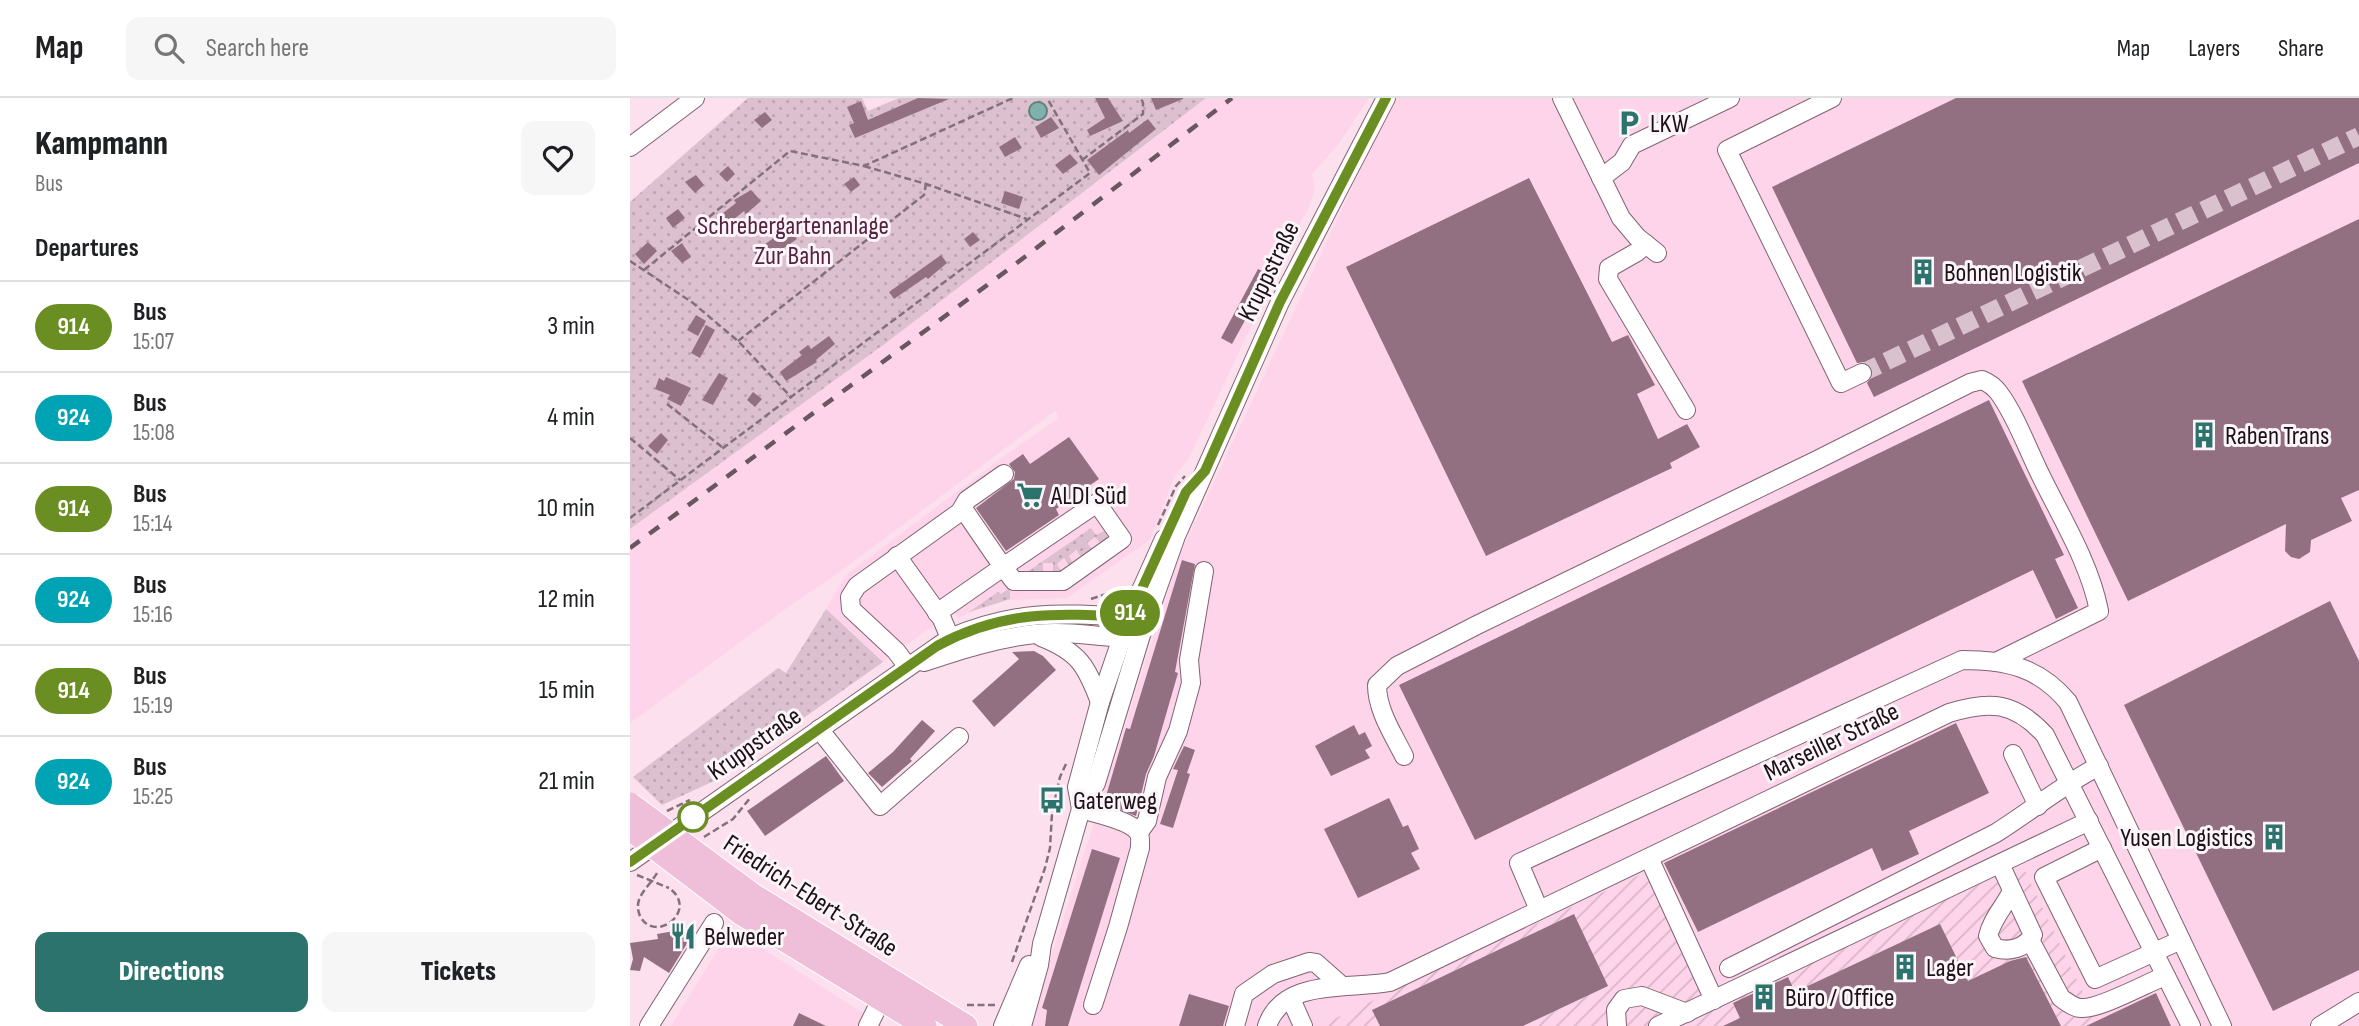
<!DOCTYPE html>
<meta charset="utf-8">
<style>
body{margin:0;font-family:"Sofia Sans Condensed",sans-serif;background:#f6f6f6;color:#202124;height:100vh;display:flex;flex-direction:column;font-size:26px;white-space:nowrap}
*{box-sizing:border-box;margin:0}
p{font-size:23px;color:#757577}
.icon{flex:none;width:38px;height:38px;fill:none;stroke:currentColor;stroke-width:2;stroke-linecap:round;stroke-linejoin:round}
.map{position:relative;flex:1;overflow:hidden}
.side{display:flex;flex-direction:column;background:#fff;width:630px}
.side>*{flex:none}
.badge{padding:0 14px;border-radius:23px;font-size:24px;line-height:46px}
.map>.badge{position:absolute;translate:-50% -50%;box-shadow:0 0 0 4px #fff}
h2{padding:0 35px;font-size:26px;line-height:63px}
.round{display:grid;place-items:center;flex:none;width:74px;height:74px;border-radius:14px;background:#f6f6f6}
.overview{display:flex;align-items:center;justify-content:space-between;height:119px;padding:0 35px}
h1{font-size:33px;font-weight:800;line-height:52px}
.button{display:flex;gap:14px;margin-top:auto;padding:14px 35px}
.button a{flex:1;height:80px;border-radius:14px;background:#2b736c;color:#fff;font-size:28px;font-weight:800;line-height:80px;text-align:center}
.button a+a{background:#f6f6f6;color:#202124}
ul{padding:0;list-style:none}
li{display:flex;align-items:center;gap:21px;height:91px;padding:0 35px;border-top:2px solid #e0e0e0}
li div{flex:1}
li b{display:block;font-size:26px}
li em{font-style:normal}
li .badge{min-width:77px;font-weight:700;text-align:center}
header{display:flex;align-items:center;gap:42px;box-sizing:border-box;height:98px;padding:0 35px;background:#fff;border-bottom:2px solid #e0e0e0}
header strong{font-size:33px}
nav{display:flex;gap:38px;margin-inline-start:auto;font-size:24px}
.search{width:490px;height:63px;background:#f6f6f6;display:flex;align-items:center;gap:18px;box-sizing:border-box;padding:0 24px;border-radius:14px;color:#757577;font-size:26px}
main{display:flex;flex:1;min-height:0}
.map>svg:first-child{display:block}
.built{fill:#fed4ea}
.industrial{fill:url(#industrial-furrows)}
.grass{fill:url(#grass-dots)}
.water{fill:#7fb1ab;stroke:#61817e;stroke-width:2}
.building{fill:#936f82}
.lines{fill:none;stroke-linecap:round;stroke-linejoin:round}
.minor-tunnel{stroke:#dac1ce;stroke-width:18;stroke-dasharray:18 9;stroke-linecap:butt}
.minor-casing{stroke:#816373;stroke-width:20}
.major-casing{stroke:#fff;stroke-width:25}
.path{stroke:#83707a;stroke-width:2.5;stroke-dasharray:7 3.5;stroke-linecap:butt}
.minor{stroke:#fff;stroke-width:18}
.major{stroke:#efbfda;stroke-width:23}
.rail{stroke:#685760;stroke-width:4.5;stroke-dasharray:12 12;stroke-linecap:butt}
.major-bridge-casing{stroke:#fff;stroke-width:25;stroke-linecap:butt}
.path-bridge{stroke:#83707a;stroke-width:2.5;stroke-dasharray:7 3.5;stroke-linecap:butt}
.major-bridge{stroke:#efbfda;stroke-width:23}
.line-casing{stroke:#fff;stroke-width:16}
.line{stroke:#6b8e23;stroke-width:10}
.stop-dot{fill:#fff;stroke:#6b8e23;stroke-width:3.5}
.labels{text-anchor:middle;stroke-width:6;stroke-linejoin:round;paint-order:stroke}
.poi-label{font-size:26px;fill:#1b1016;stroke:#fbf4f8;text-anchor:start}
.park-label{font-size:26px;fill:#552341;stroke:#fbf4f8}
.street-label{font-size:26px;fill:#1b1016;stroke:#fbf4f8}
</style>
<header>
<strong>Map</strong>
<div class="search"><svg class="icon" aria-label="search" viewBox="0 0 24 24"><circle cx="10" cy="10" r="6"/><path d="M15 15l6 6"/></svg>Search here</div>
<nav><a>Map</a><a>Layers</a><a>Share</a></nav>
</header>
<main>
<section class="side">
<div class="overview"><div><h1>Kampmann</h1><p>Bus</p></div><a class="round"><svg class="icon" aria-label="heart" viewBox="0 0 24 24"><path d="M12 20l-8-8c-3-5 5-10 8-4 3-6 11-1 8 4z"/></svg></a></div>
<h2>Departures</h2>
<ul>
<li><span class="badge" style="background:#6b8e23;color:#fff">914</span><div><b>Bus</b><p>15:07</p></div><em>3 min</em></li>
<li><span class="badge" style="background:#00a3b4;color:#fff">924</span><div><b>Bus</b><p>15:08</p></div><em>4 min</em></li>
<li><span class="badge" style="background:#6b8e23;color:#fff">914</span><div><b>Bus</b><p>15:14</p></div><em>10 min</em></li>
<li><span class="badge" style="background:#00a3b4;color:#fff">924</span><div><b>Bus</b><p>15:16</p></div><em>12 min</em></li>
<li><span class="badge" style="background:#6b8e23;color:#fff">914</span><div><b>Bus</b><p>15:19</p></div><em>15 min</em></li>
<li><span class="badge" style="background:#00a3b4;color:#fff">924</span><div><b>Bus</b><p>15:25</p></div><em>21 min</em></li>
</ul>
<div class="button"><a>Directions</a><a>Tickets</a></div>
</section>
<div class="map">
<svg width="1729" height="928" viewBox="0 0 1729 928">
<defs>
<pattern id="industrial-furrows" width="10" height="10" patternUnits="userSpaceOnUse" patternTransform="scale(1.75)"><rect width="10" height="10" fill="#fed4ea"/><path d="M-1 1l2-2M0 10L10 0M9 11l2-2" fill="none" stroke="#d9b5c8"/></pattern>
<pattern id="grass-dots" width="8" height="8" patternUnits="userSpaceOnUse" patternTransform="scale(1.75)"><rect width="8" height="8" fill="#ddc0cf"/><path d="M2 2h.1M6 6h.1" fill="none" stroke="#bda4b1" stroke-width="1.8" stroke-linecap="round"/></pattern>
</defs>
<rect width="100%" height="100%" fill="#fce0ee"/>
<!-- built -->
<g class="built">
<polygon points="576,0 739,0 708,47 682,76 685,92 677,114 640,176 645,178 559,360 544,380 520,442 437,500 379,502 343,513 329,520 323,513 253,564 196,511 216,477 381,353 429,320 425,313 207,476 161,507 0,625 0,431 256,245"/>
<polygon points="764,0 1729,0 1729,928 399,928 549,459"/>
<polygon points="101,830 253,928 41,928"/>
</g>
<!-- industrial -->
<polygon class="industrial" points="1384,750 1469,928 689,928 1016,774 1074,897"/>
<!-- grass -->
<g class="grass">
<polygon points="118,0 232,0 238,13 269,0 576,0 256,245 0,431 0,104"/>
<polygon points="461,430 466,437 474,433 479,440 471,446 465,439 457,445 463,452 452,460 446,452 439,458 443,465 440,468 434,460 427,466 431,473 423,474 423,465 413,465 413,474 397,474"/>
<polygon points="378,491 380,492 380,501 339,514 368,494 371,496"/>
<polygon points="196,511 253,564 84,683 32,707 3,679 148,570 156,575"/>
</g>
<!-- water -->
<circle class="water" cx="408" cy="13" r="9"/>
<!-- building -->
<g class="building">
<polygon points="288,0 319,1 225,40 219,27 224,25 217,9 231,3 238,22"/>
<polygon points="465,0 478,0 493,23 460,38 457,32 475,20"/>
<polygon points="521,0 553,0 553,1 526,12"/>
<polygon points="1326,0 1729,0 1729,65 1244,299 1237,285 1243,277 1242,270 1234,264 1227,265 1142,89"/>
<polygon points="135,14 142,22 132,30 124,22"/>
<polygon points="421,19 429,30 411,40 405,29"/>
<polygon points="518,21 526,31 469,77 457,62 498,32 499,35"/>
<polygon points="385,39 392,50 375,59 369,49"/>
<polygon points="440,56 448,65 433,76 425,67"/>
<polygon points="98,68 105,76 97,84 89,76"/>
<polygon points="66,77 74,87 65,95 55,84"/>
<polygon points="224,79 230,87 221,94 214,86"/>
<polygon points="899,80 982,244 998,237 1025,287 1007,296 1028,341 1057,326 1070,349 1040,365 1042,370 856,458 716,169"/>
<polygon points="121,92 131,103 116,116 114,113 92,131 84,122 106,105 104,102"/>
<polygon points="375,93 393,99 389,111 371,105"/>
<polygon points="48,111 55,120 43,130 36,120"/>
<polygon points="1729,121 1729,392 1711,400 1722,423 1681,442 1680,454 1669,461 1661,459 1655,453 1656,426 1498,503 1392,283"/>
<polygon points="158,130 167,141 132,165 124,154"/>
<polygon points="343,134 350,142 340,149 334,141"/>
<polygon points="18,144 27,153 14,166 5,156"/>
<polygon points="52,145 61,159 52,165 41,153"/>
<polygon points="311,157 317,165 298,181 296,179 264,201 259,194"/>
<polygon points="628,171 640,177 602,246 591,240"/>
<polygon points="66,217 76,223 68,238 57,232"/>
<polygon points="76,227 85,232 70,260 61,255"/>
<polygon points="199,238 205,246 186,262 187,264 156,283 150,274 172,257 169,254 178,247 181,251"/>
<polygon points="89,275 98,280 83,307 72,302"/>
<polygon points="36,279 61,290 51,308 37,301 40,297 25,291 29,280 34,283"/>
<polygon points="123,294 132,301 125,309 117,302"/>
<polygon points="1359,302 1434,457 1425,461 1448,510 1426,521 1403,472 845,742 769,587"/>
<polygon points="31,335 38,342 27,356 18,348"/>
<polygon points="439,339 469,381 426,411 429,417 376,453 346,410 384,381 385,374 379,366 393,356 400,366"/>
<polygon points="552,462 565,466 545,574 548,575 524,658 516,676 506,718 474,705 496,630 500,631"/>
<polygon points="1700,503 1729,563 1729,872 1643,913 1494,607"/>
<polygon points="404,553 413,558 426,572 364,629 342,603 389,561 382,554"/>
<polygon points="292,622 305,633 280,661 282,663 252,689 238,675 263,654"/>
<polygon points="1326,625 1359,695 1279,733 1289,756 1252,773 1242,750 1068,834 1034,765"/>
<polygon points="724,627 729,637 735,634 742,648 735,652 740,660 701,678 685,648"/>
<polygon points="554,648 565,652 557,675 560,676 543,730 530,726 548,672 543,671"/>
<polygon points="196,658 214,683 135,738 117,713"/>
<polygon points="759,700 773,729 778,727 789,751 781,755 790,771 728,800 694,731"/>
<polygon points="462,751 490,760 438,928 415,928 417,912 412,910"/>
<polygon points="944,816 978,888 893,928 750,928 742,912"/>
<polygon points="1310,826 1338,883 1380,863 1396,859 1431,928 1093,928 1110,920 1103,905 1158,879 1165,894"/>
<polygon points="56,831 61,839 39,875 14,859 10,873 0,872 3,861 0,845 28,841 27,836"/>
<polygon points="1526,895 1541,928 1456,928"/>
<polygon points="559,896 599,908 593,928 549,928"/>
<polygon points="169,915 196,928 163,928"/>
</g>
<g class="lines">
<!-- minor-tunnel -->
<polyline class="minor-tunnel" points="1232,275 1729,38"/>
<!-- minor casing -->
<g class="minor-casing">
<g id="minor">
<polyline points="932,0 991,120 1007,139 1027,155"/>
<polyline points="1202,0 1097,52 1211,285 1232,275"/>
<polyline points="0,49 65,0"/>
<polyline points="971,80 992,64 1002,47 1100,0"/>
<polyline points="1016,146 1007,154 979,170 978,181 1056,312"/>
<polyline points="330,414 337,402 374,376"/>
<polyline points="267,458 312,521 320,540"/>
<path d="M411,539C449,554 456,567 470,604"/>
<path d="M294,564C330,552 367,540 405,536C433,533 462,537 491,540L500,539"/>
<polyline points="278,569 266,553 221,511 220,499 227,488 330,414 336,415 373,469 467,405 492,441 433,483 384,483 373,469 307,515"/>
<polyline points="189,631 250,708 329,639"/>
<polyline points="1383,656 1408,708"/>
<path d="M774,658C763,636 747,612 747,587L767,568L847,527L1187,362L1340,285L1352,282C1359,285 1364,288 1369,295C1386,318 1398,352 1411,378C1432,421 1460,466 1469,513L1366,564"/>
<polyline points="451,711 447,689 470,604 499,519 534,441"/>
<path d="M451,711C464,715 500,722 508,734C511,738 510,745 510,750L488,829L463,907"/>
<polyline points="509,734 517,723 527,679 548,633 561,585 559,562 574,473"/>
<polyline points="1019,760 1084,902"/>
<path d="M0,764L320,540C387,512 428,515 499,519L512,534"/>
<path d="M1370,766L1403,837C1394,851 1380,854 1365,850L1358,838C1362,821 1374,809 1382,793"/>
<path d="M909,812L889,765L1332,562C1376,562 1409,569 1438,604L1551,842L1465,881L1414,779L1472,750"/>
<path d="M1400,842L1431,900C1437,904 1444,910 1451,910C1468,912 1517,885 1535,878"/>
<polyline points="1551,842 1592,928"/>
<path d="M1099,870L1366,735C1401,713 1432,687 1469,668"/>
<polyline points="661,901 673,928"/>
<polyline points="19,928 84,825"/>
<polyline points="238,928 251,902"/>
<polyline points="373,928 399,867"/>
<polyline points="392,928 409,867 412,846 451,711 466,685 511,537 546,438 650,204 756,0"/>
<polyline points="605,928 614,896 643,876 679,864 686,865 712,888"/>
<path d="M637,928C654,879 719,892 760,884L1319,615C1360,602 1385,604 1415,637L1561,928"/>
<polyline points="987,928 986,912 994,901 1012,898 1057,915"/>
<polyline points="1028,928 1459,723"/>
<polyline points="1690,928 1729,904"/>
</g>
</g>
<!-- major casing -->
<g class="major-casing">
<g id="major">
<polyline points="123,797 336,928"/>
<polyline points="112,816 295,928"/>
</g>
</g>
<!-- path -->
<g class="path">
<polyline points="452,62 513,16 513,5 511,0"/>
<polyline points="234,68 296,86 397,121"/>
<polyline points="0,163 63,205 108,243 161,299 460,75 417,0"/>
<polyline points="14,172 160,53 234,68 383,0"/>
<polyline points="108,243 294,97 296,86"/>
<polyline points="37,306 92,349"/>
<polyline points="0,340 50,382"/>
<polyline points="0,420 161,299"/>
<polyline points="528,427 546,388 555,378"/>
<polyline points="461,501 494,490"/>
<polyline points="37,713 60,702"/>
<polyline points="74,739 103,721 121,699"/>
<polyline points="7,777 39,790"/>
<polyline points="382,864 415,770 420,750 422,715 430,679 436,666"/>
<polyline points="337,907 365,907"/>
</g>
<!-- minor -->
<use href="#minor" class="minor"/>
<!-- major -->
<use href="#major" class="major"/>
<!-- rail -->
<polyline class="rail" points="0,450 379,171 602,0"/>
<!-- major-bridge casing -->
<g class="major-bridge-casing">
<g id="major-bridge">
<polyline points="0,706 123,797"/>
<polyline points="0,731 112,816"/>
</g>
</g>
<!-- path-bridge -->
<path class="path-bridge" d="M27,775C22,784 12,793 9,802C7,808 8,813 10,818C25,847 70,812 39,790"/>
<!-- major-bridge -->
<use href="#major-bridge" class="major-bridge"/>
</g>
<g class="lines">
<!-- line casing -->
<g class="line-casing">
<path id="line" d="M0,764L307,548C373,512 427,515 499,519L556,394L575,373L650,204L756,0"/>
</g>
<!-- line -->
<use href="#line" class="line"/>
</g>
<!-- icons -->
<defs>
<g id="parking-bare" transform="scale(2.1)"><path d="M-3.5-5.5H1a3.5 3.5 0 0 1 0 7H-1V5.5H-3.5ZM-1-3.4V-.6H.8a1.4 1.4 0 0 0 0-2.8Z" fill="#2b736c" stroke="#fbf4f8" stroke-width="2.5" paint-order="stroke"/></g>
<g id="building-bare" transform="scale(2.1)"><path d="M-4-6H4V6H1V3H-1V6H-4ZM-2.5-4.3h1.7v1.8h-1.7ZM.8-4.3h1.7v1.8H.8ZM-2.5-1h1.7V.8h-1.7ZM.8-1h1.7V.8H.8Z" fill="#2b736c" stroke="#fbf4f8" stroke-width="2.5" paint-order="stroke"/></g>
<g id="supermarket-bare" transform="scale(2.1)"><path d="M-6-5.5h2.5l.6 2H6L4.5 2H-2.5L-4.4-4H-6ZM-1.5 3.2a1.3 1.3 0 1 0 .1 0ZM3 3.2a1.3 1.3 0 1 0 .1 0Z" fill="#2b736c" stroke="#fbf4f8" stroke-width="2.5" paint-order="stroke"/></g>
<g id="bus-bare" transform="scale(2.1)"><path d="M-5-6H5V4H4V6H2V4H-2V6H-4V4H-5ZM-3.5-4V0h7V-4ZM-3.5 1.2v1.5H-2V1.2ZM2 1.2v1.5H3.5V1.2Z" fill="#2b736c" stroke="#fbf4f8" stroke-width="2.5" paint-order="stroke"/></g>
<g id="restaurant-bare" transform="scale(2.1)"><path d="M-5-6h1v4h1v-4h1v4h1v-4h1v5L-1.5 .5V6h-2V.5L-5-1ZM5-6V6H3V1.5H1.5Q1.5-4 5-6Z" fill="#2b736c" stroke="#fbf4f8" stroke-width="2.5" paint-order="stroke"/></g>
</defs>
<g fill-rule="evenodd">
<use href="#parking-bare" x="999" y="25"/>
<use href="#building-bare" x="1293" y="174"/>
<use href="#building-bare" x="1574" y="337"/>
<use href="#supermarket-bare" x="400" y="397"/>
<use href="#bus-bare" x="422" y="702"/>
<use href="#building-bare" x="1644" y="739"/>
<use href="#restaurant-bare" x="53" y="838"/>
<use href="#building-bare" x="1275" y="869"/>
<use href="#building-bare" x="1134" y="899"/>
</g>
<!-- markers -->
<circle class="stop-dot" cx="63" cy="719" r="14"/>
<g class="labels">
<!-- poi labels -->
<g class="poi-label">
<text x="1020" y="34">LKW</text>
<text x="1314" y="183">Bohnen Logistik</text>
<text x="1595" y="346">Raben Trans</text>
<text x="421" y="406">ALDI Süd</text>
<text x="443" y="711">Gaterweg</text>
<text x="1623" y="748" text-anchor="end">Yusen Logistics</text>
<text x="74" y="847">Belweder</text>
<text x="1296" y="878">Lager</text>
<text x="1155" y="908">Büro / Office</text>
</g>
<!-- park labels -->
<g class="park-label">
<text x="163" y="136">Schrebergartenanlage<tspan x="163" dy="30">Zur Bahn</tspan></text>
</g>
<!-- street labels -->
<g class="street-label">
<text transform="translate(638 173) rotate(-64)" y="9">Kruppstraße</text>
<text transform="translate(1201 643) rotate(-26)" y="9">Marseiller Straße</text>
<text transform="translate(124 645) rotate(-35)" y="9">Kruppstraße</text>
<text transform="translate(181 797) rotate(33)" y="9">Friedrich-Ebert-Straße</text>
</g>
</g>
</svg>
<b class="badge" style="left:500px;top:515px;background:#6b8e23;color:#fff">914</b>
</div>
</main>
